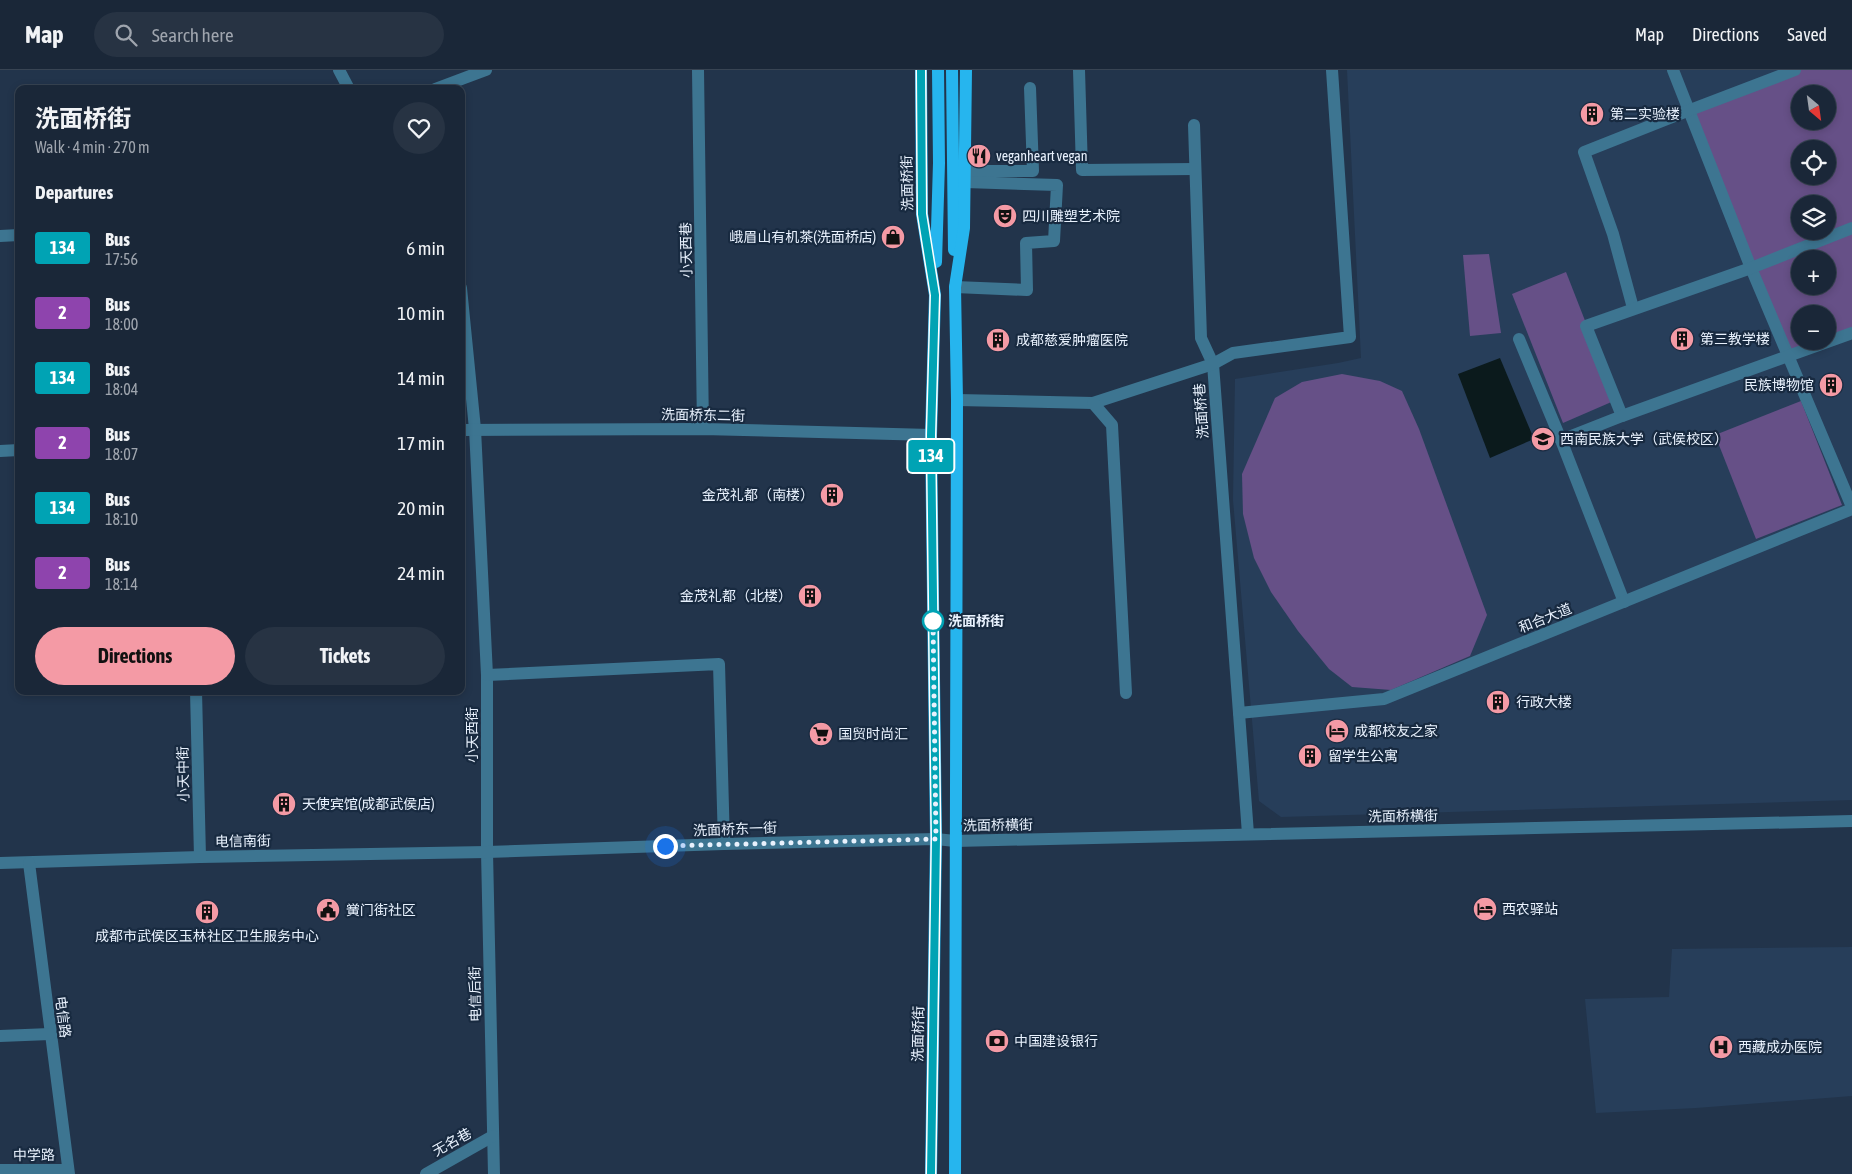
<!DOCTYPE html>
<meta charset="utf-8">
<style>
body{margin:0;font-family:"Asap Condensed","Noto Sans SC",sans-serif;background:#273343;color:#f1f3f6;height:100vh;display:flex;flex-direction:column;font-size:19px;white-space:nowrap}
*{box-sizing:border-box;margin:0}
p{font-size:16px;color:#9fa5ae}
.icon{flex:none;width:28px;height:28px;fill:none;stroke:currentColor;stroke-width:2;stroke-linecap:round;stroke-linejoin:round}
.map{position:relative;flex:1;overflow:hidden}
.details{position:absolute;left:15px;top:15px;width:450px;height:610px;display:flex;flex-direction:column;background:#1a2738;border-radius:10px;box-shadow:0 2px 8px #0003,0 0 0 1px #384453}
.details>*{flex:none}
.badge{padding:0 10px;border-radius:4px;font-size:18px;line-height:32px}
.needle{width:32px;rotate:151deg}
.controls{position:absolute;left:1791px;top:15px;display:grid;gap:10px}
.controls a{display:grid;place-items:center;width:45px;height:45px;border-radius:50%;background:#1a2738;box-shadow:0 2px 8px #0003,0 0 0 1px #384453;font-size:25px}
.you{position:absolute;width:25px;height:25px;margin:-12px;border:4px solid #fff;border-radius:50%;background:#1a73e8;box-shadow:0 0 0 8px #1a73e833}
.map>.badge{position:absolute;translate:-50% -50%;box-shadow:0 0 0 2px #fff}
h2{padding:0 20px;font-size:19px;line-height:45px}
.round{display:grid;place-items:center;flex:none;width:52px;height:52px;border-radius:26px;background:#273343}
.headline{display:flex;align-items:center;justify-content:space-between;height:85px;padding:0 20px}
h1{font-size:24px;font-weight:700;line-height:38px}
.primary-button{display:flex;gap:10px;margin-top:auto;padding:10px 20px}
.primary-button a{flex:1;height:58px;border-radius:30px;background:#f49aa5;color:#111;font-size:20px;font-weight:700;line-height:58px;text-align:center}
.primary-button a+a{background:#273343;color:#f1f3f6}
ul{padding:0;list-style:none}
li{display:flex;align-items:center;gap:15px;height:65px;padding:0 20px}
li div{flex:1}
li b{display:block;font-size:19px}
li em{font-style:normal}
li .badge{min-width:55px;font-weight:700;text-align:center}
header{display:flex;align-items:center;gap:30px;box-sizing:border-box;height:70px;padding:0 25px;background:#1a2738;border-bottom:1px solid #384453}
header strong{font-size:24px}
nav{display:flex;gap:28px;margin-inline-start:auto;font-size:18px}
.search{width:350px;height:45px;background:#273343;display:flex;align-items:center;gap:12px;box-sizing:border-box;padding:0 18px;border-radius:28px;color:#9fa5ae;font-size:19px}
.map>svg:first-child{display:block}
.built{fill:#273e5a;fill-rule:evenodd}
.green{fill:#665087;fill-rule:evenodd}
.water{fill:#0b1a1c}
.lines{fill:none;stroke-linecap:round;stroke-linejoin:round}
.minor{stroke:#3d7591;stroke-width:12}
.major{stroke:#26b5ee;stroke-width:12}
.line-casing{stroke:#fff;stroke-width:11}
.line{stroke:#00a3b4;stroke-width:8}
.walk{stroke:#e8f1fd;stroke-width:5;stroke-dasharray:0 9}
.stop-dot{fill:#fff;stroke:#00a3b4;stroke-width:2.5}
.labels{text-anchor:middle;stroke-width:4.5;stroke-linejoin:round;paint-order:stroke}
.poi-label{font-size:14px;fill:#e8f1fd;stroke:#182a40;text-anchor:start}
.street-label{font-size:14px;fill:#e8f1fd;stroke:#182a40}
.stop-label{font-size:14px;font-weight:bold;fill:#e8f1fd;stroke:#182a40;text-anchor:start}
</style>
<header>
<strong>Map</strong>
<div class="search"><svg class="icon" aria-label="search" viewBox="0 0 24 24"><circle cx="10" cy="10" r="6"/><path d="M15 15l6 6"/></svg>Search here</div>
<nav><a>Map</a><a>Directions</a><a>Saved</a></nav>
</header>
<div class="map">
<svg width="1852" height="1104" viewBox="0 0 1852 1104">
<rect width="100%" height="100%" fill="#22344b"/>
<!-- built -->
<g class="built">
<path d="M1347,0H1852V730L1281,747L1259,731L1233,430L1235,309L1338,293L1361,288ZM1800,24H1828V51H1800ZM1800,79H1828V106H1800ZM1800,134H1828V161H1800ZM1800,189H1828V216H1800ZM1800,244H1828V271H1800Z"/>
<polygon points="1852,877 1852,1026 1696,1038 1596,1043 1585,929 1669,927 1672,879"/>
</g>
<!-- green -->
<g class="green">
<path d="M1795,0H1852V263L1787,286L1690,40ZM1800,24H1828V51H1800ZM1800,79H1828V106H1800ZM1800,134H1828V161H1800ZM1800,189H1828V216H1800ZM1800,244H1828V271H1800Z"/>
<polygon points="1489,184 1501,263 1470,266 1463,185"/>
<polygon points="1566,202 1616,330 1563,353 1512,224"/>
<polygon points="1342,304 1380,311 1402,321 1419,359 1487,545 1470,586 1391,620 1352,617 1329,599 1298,561 1271,522 1254,488 1243,444 1242,404 1275,328 1302,312"/>
<polygon points="1801,331 1842,435 1756,469 1715,365"/>
</g>
<!-- water -->
<polygon class="water" points="1500,288 1534,369 1490,388 1458,304"/>
<g class="lines">
<!-- minor -->
<g class="minor">
<polyline points="339,0 349,19"/>
<polyline points="698,0 703,359"/>
<polyline points="1079,0 1082,100 1195,99"/>
<polyline points="1673,0 1751,198 1852,437"/>
<polyline points="435,19 486,0"/>
<polyline points="1194,55 1201,268 1213,294 1248,764"/>
<polyline points="966,101 1033,101 1030,18"/>
<polyline points="0,166 19,165"/>
<polyline points="955,217 1027,220 1026,173 1054,171 1057,115 965,112"/>
<polyline points="461,218 475,359 487,605 487,782 494,1104"/>
<polyline points="1633,238 1613,164 1584,82 1690,40 1795,0"/>
<polyline points="1519,269 1561,370 1624,532"/>
<polyline points="957,330 1093,333 1213,294 1233,283 1350,267 1332,0"/>
<polyline points="1093,333 1112,355 1126,623"/>
<polyline points="1622,346 1586,256 1751,198 1852,158"/>
<polyline points="461,360 703,359 931,365"/>
<polyline points="1561,370 1622,346 1852,263"/>
<polyline points="0,381 19,380"/>
<polyline points="487,605 719,594 724,774"/>
<polyline points="196,621 200,787"/>
<polyline points="1239,643 1384,629 1852,439"/>
<polyline points="0,793 200,787 487,782 724,774 936,769 955,771 1852,751"/>
<polyline points="29,793 69,1104"/>
<polyline points="0,966 50,964"/>
<polyline points="0,1100 68,1100"/>
<polyline points="426,1104 493,1066"/>
</g>
<!-- major -->
<g class="major">
<polyline points="921,0 922,144 935,225 931,365 936,769 931,1104"/>
<polyline points="952,0 954,180"/>
<polyline points="936,192 939,93 938,0"/>
<polyline points="955,1104 957,330 955,217 964,158 966,0"/>
</g>
</g>
<g class="lines">
<!-- line casing -->
<g class="line-casing">
<polyline id="line" points="921,0 922,144 935,225 931,365 936,769 931,1104"/>
</g>
<!-- line -->
<use href="#line" class="line"/>
<!-- walk -->
<polyline class="walk" points="665,776 936,769 933,551"/>
</g>
<!-- icons -->
<defs>
<g id="building-disc" transform="scale(1.25)"><circle r="9.5" fill="#f49aa5" stroke="#182a40"/><path d="M-4-6H4V6H1V3H-1V6H-4ZM-2.5-4.3h1.7v1.8h-1.7ZM.8-4.3h1.7v1.8H.8ZM-2.5-1h1.7V.8h-1.7ZM.8-1h1.7V.8H.8Z" fill="#111"/></g>
<g id="restaurant-disc" transform="scale(1.25)"><circle r="9.5" fill="#f49aa5" stroke="#182a40"/><path d="M-5-6h1v4h1v-4h1v4h1v-4h1v5L-1.5 .5V6h-2V.5L-5-1ZM5-6V6H3V1.5H1.5Q1.5-4 5-6Z" fill="#111"/></g>
<g id="theatre-disc" transform="scale(1.25)"><circle r="9.5" fill="#f49aa5" stroke="#182a40"/><path d="M-5-5.5Q0-4 5-5.5V0Q5 5 0 6Q-5 5-5 0ZM-3.3-2.5H-1v1.5H-3.3ZM1-2.5H3.3v1.5H1ZM-2.8 1Q0 5.5 2.8 1Z" fill="#111"/></g>
<g id="shop-disc" transform="scale(1.25)"><circle r="9.5" fill="#f49aa5" stroke="#182a40"/><path d="M-5-2.5h2.3a2.7 3.5 0 0 1 5.4 0H5L5.5 6h-11ZM-1.5-2.5h3a1.5 2.3 0 0 0-3 0Z" fill="#111"/></g>
<g id="university-disc" transform="scale(1.25)"><circle r="9.5" fill="#f49aa5" stroke="#182a40"/><path d="M0-5L7-2L0 1L-7-2ZM-4 1L0 2.5L4 1V4Q0 6-4 4Z" fill="#111"/></g>
<g id="hotel-disc" transform="scale(1.25)"><circle r="9.5" fill="#f49aa5" stroke="#182a40"/><path d="M-6-4.5h1.5V1H6V5H4.5V3h-9V5H-6ZM-4 0a1.8 1.8 0 1 1 3.6 0ZM.5 0V-2.5h3Q6-2.5 6 0Z" fill="#111"/></g>
<g id="supermarket-disc" transform="scale(1.25)"><circle r="9.5" fill="#f49aa5" stroke="#182a40"/><path d="M-6-5.5h2.5l.6 2H6L4.5 2H-2.5L-4.4-4H-6ZM-1.5 3.2a1.3 1.3 0 1 0 .1 0ZM3 3.2a1.3 1.3 0 1 0 .1 0Z" fill="#111"/></g>
<g id="civic-disc" transform="scale(1.25)"><circle r="9.5" fill="#f49aa5" stroke="#182a40"/><path d="M-.6-6.5H3V-4.5H.6V-3L4-1V1h2V6H-6V1h2V-1L-.6-3ZM-1.2 2.5V6h2.4V2.5Z" fill="#111"/></g>
<g id="bank-disc" transform="scale(1.25)"><circle r="9.5" fill="#f49aa5" stroke="#182a40"/><path d="M-6-4H6V4H-6ZM0-2.3a2.3 2.3 0 1 0 0 4.6a2.3 2.3 0 1 0 0-4.6Z" fill="#111"/></g>
<g id="hospital-disc" transform="scale(1.25)"><circle r="9.5" fill="#f49aa5" stroke="#182a40"/><path d="M-5-5h3v3.5h4V-5h3V5h-3V1.5h-4V5h-3Z" fill="#111"/></g>
</defs>
<g fill-rule="evenodd">
<use href="#building-disc" x="1592" y="44"/>
<use href="#restaurant-disc" x="979" y="86"/>
<use href="#theatre-disc" x="1005" y="146"/>
<use href="#shop-disc" x="893" y="167"/>
<use href="#building-disc" x="1682" y="269"/>
<use href="#building-disc" x="998" y="270"/>
<use href="#building-disc" x="1831" y="315"/>
<use href="#university-disc" x="1543" y="369"/>
<use href="#building-disc" x="832" y="425"/>
<use href="#building-disc" x="810" y="526"/>
<use href="#building-disc" x="1498" y="632"/>
<use href="#hotel-disc" x="1337" y="661"/>
<use href="#supermarket-disc" x="821" y="664"/>
<use href="#building-disc" x="1310" y="686"/>
<use href="#building-disc" x="284" y="734"/>
<use href="#hotel-disc" x="1485" y="839"/>
<use href="#civic-disc" x="328" y="840"/>
<use href="#building-disc" x="207" y="842"/>
<use href="#bank-disc" x="997" y="971"/>
<use href="#hospital-disc" x="1721" y="977"/>
</g>
<!-- markers -->
<circle class="stop-dot" cx="933" cy="551" r="10"/>
<g class="labels">
<!-- poi labels -->
<g class="poi-label">
<text x="1610" y="49">第二实验楼</text>
<text x="996" y="91">veganheart vegan</text>
<text x="1022" y="151">四川雕塑艺术院</text>
<text x="876" y="172" text-anchor="end">峨眉山有机茶(洗面桥店)</text>
<text x="1700" y="274">第三教学楼</text>
<text x="1016" y="275">成都慈爱肿瘤医院</text>
<text x="1814" y="320" text-anchor="end">民族博物馆</text>
<text x="1560" y="374">西南民族大学（武侯校区）</text>
<text x="814" y="430" text-anchor="end">金茂礼都（南楼）</text>
<text x="792" y="531" text-anchor="end">金茂礼都（北楼）</text>
<text x="1516" y="637">行政大楼</text>
<text x="1354" y="666">成都校友之家</text>
<text x="838" y="669">国贸时尚汇</text>
<text x="1328" y="691">留学生公寓</text>
<text x="302" y="739">天使宾馆(成都武侯店)</text>
<text x="1502" y="844">西农驿站</text>
<text x="346" y="845">黉门街社区</text>
<text x="207" y="871" text-anchor="middle">成都市武侯区玉林社区卫生服务中心</text>
<text x="1014" y="976">中国建设银行</text>
<text x="1738" y="982">西藏成办医院</text>
</g>
<!-- street labels -->
<g class="street-label">
<text transform="translate(907 113) rotate(-91)" y="5">洗面桥街</text>
<text transform="translate(686 180) rotate(-91)" y="5">小天西巷</text>
<text transform="translate(1201 341) rotate(-94)" y="5">洗面桥巷</text>
<text transform="translate(703 345) rotate(1)" y="5">洗面桥东二街</text>
<text transform="translate(1545 548) rotate(-22)" y="5">和合大道</text>
<text transform="translate(472 665) rotate(-90)" y="5">小天西街</text>
<text transform="translate(183 704) rotate(-91)" y="5">小天中街</text>
<text transform="translate(1403 746) rotate(-1)" y="5">洗面桥横街</text>
<text transform="translate(998 755) rotate(-1)" y="5">洗面桥横街</text>
<text transform="translate(735 759) rotate(-2)" y="5">洗面桥东一街</text>
<text transform="translate(243 771) rotate(-1)" y="5">电信南街</text>
<text transform="translate(475 924) rotate(-91)" y="5">电信后街</text>
<text transform="translate(63 947) rotate(83)" y="5">电信路</text>
<text transform="translate(918 964) rotate(-89)" y="5">洗面桥街</text>
<text transform="translate(452 1072) rotate(-29)" y="5">无名巷</text>
<text transform="translate(34 1085) rotate(-1)" y="5">中学路</text>
</g>
<!-- stop labels -->
<g class="stop-label">
<text x="948" y="556">洗面桥街</text>
</g>
</g>
</svg>
<div class="controls">
<a><svg class="needle" viewBox="-14 -14 28 28"><path d="M0-13l5 13h-10z" fill="#e53935"/><path d="M0 13l5-13h-10z" fill="#9fa5ae"/></svg></a>
<a><svg class="icon" aria-label="locate" viewBox="0 0 24 24"><circle cx="12" cy="12" r="6"/><path d="M12 2v4M12 18v4M2 12h4M18 12h4"/></svg></a>
<a><svg class="icon" aria-label="layers" viewBox="0 0 24 24"><path d="M12 4l9 5-9 5-9-5zM3 14l9 5 9-5"/></svg></a>
<a>+</a>
<a>−</a>
</div>
<div class="you" style="left:665px;top:776px"></div>
<b class="badge" style="left:931px;top:386px;background:#00a3b4;color:#fff">134</b>
<section class="details">
<div class="headline"><div><h1>洗面桥街</h1><p>Walk · 4 min · 270 m</p></div><a class="round"><svg class="icon" aria-label="heart" viewBox="0 0 24 24"><path d="M12 20l-8-8c-3-5 5-10 8-4 3-6 11-1 8 4z"/></svg></a></div>
<h2>Departures</h2>
<ul>
<li><span class="badge" style="background:#00a3b4;color:#fff">134</span><div><b>Bus</b><p>17:56</p></div><em>6 min</em></li>
<li><span class="badge" style="background:#8e44ad;color:#fff">2</span><div><b>Bus</b><p>18:00</p></div><em>10 min</em></li>
<li><span class="badge" style="background:#00a3b4;color:#fff">134</span><div><b>Bus</b><p>18:04</p></div><em>14 min</em></li>
<li><span class="badge" style="background:#8e44ad;color:#fff">2</span><div><b>Bus</b><p>18:07</p></div><em>17 min</em></li>
<li><span class="badge" style="background:#00a3b4;color:#fff">134</span><div><b>Bus</b><p>18:10</p></div><em>20 min</em></li>
<li><span class="badge" style="background:#8e44ad;color:#fff">2</span><div><b>Bus</b><p>18:14</p></div><em>24 min</em></li>
</ul>
<div class="primary-button"><a>Directions</a><a>Tickets</a></div>
</section>
</div>
